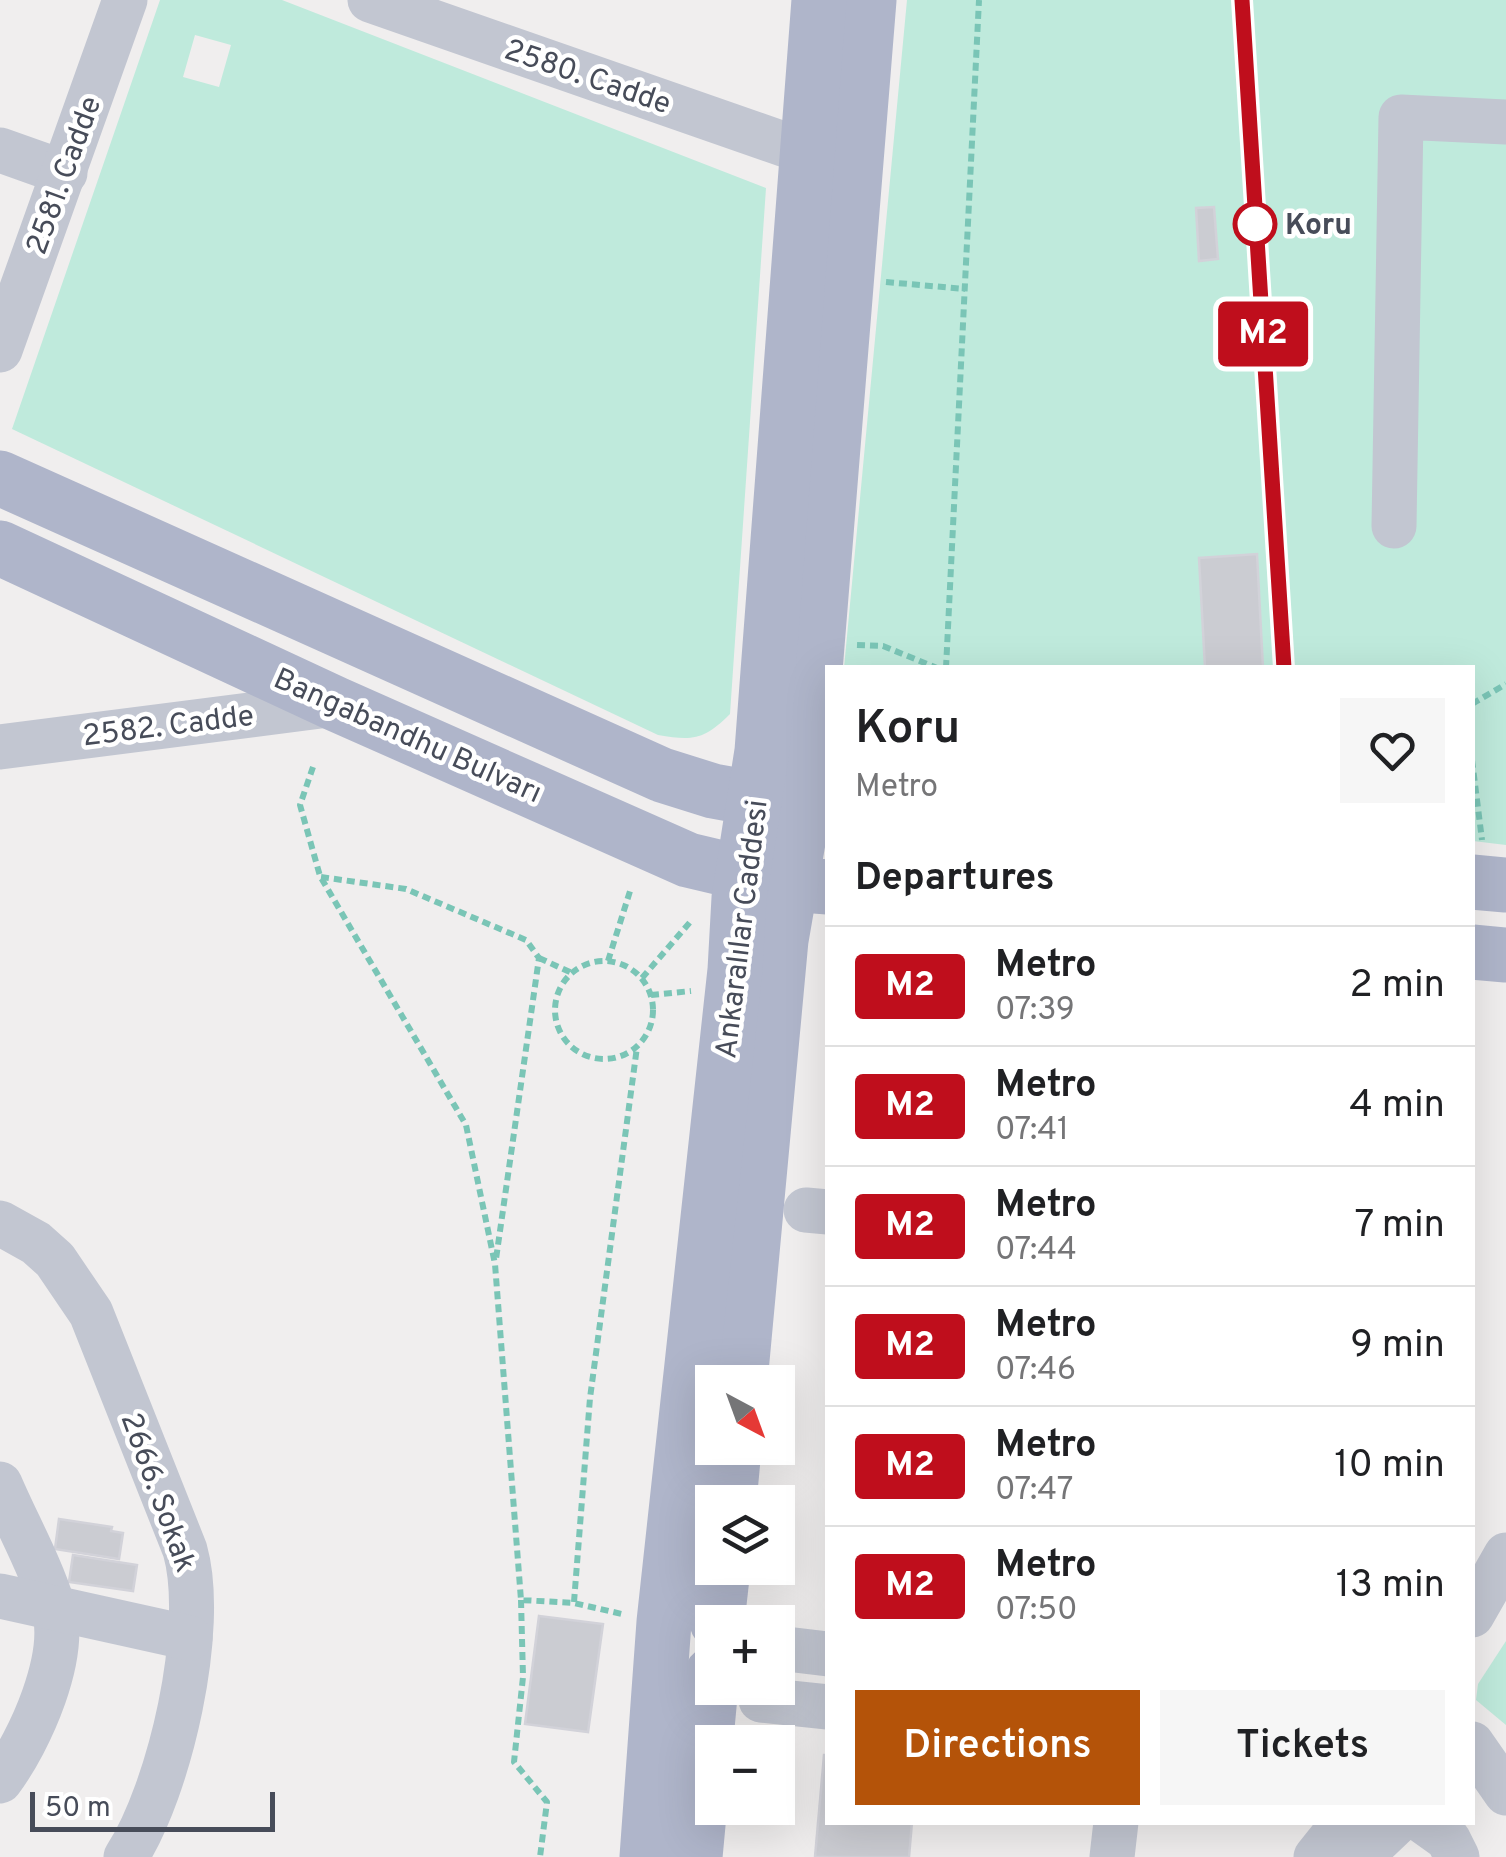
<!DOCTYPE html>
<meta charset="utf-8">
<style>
body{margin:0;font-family:Overpass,sans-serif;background:#f6f6f6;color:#202124;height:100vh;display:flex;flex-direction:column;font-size:38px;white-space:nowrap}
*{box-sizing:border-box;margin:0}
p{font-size:32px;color:#757577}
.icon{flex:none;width:55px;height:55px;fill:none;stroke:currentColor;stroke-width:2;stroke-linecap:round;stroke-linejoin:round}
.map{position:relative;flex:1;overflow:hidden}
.details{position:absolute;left:825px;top:665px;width:650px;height:1160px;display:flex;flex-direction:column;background:#fff;border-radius:0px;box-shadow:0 10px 40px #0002}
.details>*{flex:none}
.badge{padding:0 20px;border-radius:8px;font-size:35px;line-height:65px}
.needle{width:65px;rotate:139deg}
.fabs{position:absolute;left:695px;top:1365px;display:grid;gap:20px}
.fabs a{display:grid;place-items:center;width:100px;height:100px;border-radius:0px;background:#fff;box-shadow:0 10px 40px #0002;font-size:50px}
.scale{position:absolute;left:30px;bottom:25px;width:245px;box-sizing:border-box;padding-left:10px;border:5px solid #474c59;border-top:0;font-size:28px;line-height:35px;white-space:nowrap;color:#474c59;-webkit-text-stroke:8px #fff;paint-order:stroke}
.map>.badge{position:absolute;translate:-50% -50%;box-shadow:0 0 0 5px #fff}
h2{padding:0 30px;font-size:38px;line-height:90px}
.round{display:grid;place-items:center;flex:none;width:105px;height:105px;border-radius:0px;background:#f6f6f6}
.head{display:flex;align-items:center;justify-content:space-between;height:170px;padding:0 30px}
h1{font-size:48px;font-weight:600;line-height:75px}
.button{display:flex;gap:20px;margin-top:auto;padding:20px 30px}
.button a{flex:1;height:115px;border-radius:0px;background:#b45309;color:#fff;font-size:40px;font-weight:600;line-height:115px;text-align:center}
.button a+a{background:#f6f6f6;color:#202124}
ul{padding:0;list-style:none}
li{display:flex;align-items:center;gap:30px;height:120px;padding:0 30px;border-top:2px solid #e0e0e0}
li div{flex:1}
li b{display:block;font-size:38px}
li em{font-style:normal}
li .badge{min-width:110px;font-weight:700;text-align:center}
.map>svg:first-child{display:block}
.green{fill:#bfeadc;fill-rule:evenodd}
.building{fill:#cbccd2;stroke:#d2d2d9;stroke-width:2.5}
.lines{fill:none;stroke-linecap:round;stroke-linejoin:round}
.path{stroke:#7ac5b6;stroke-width:6;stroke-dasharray:8 5;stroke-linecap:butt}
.minor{stroke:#c2c6d1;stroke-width:45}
.major{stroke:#afb5ca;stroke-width:55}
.line-casing{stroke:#fff;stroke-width:22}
.line{stroke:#bf0e1c;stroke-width:15}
.stop-dot{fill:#fff;stroke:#bf0e1c;stroke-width:5}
.labels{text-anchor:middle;stroke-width:9;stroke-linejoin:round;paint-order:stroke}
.street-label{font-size:30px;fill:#474c59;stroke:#fff}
.stop-label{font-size:30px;font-weight:bold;fill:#474c59;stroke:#fff;text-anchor:start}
</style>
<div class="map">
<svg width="1506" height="1857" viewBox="0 0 1506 1857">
<rect width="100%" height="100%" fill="#f0eeee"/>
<!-- green -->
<g class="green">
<path d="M160,0H282L766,188L730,714C704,740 693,741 658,735L12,429ZM195,35L231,45L219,87L183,77Z"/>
<polygon points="907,0 1506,0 1506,845 1473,841 1472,668 844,668"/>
<polygon points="1506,1641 1506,1725 1476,1700 1478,1684"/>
</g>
<!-- building -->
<g class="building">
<polygon points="1214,207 1218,259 1199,261 1196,208"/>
<polygon points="1257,554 1263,668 1205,668 1199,558"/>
<polygon points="59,1519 112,1527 111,1531 123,1533 119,1559 55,1549"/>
<polygon points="73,1555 137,1565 133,1591 69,1582"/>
<polygon points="539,1616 603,1624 588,1732 525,1724"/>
<polygon points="824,1755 828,1755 828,1822 912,1822 909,1857 815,1857"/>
</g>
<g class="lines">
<!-- path -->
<g class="path">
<polyline points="886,282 965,289"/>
<polyline points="857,645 883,646 937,668"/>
<polyline points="946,668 979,0"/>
<polyline points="1472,704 1506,684"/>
<polyline points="1472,760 1482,840"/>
<polyline points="313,767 300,805 320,876 466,1125 495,1264 521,1600 574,1603 622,1614"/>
<polyline points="321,877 406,889 526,940 539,958 496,1259"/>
<polyline points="539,958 572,973"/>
<circle cx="604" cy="1010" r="49"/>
<polyline points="608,961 631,888"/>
<polyline points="642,978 691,921"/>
<polyline points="651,995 691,991"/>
<polyline points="521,1600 523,1677 514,1762 547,1802 540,1857"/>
<polyline points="574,1602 590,1398 637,1047"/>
</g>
<!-- minor -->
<g class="minor">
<polyline points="370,0 806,152"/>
<polyline points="0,150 65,173"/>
<polyline points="0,350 125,0"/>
<polyline points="1394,526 1401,117 1506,122"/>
<polyline points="0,747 336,704"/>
<polyline points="806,1210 828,1212"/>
<path d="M0,1223L36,1243L55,1260L91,1313L185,1550C207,1628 170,1789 126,1857"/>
<path d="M0,1484C17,1524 40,1564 53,1606C69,1655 30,1741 0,1781"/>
<polyline points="0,1596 190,1638"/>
<polyline points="1472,1615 1506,1555"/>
<polyline points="778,1648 828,1654"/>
<polyline points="761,1700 828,1707"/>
<polyline points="1472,1744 1506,1793"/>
<polyline points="1424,1822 1448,1839 1457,1857"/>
<polyline points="1112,1857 1116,1822"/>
<polyline points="1316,1857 1344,1822"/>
<polyline points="1360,1857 1397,1822"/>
</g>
<!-- major -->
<g class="major">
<polyline points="0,478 662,775 713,791 795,806"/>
<polyline points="0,548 336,704 688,860 789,884 828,887"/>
<polyline points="1472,882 1506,885"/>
<polyline points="1472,952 1506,955"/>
<polyline points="740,1382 781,940 804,807 869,0"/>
<polyline points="729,1502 734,1448"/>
<polyline points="717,1622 723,1568"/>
<polyline points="647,1857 664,1622 735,970 739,898 762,751 819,0"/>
<polyline points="695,1857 712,1674"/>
</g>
</g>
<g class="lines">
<!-- line casing -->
<g class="line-casing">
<polyline id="line" points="1242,0 1284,668"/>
</g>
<!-- line -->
<use href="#line" class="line"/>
</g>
<!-- markers -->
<circle class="stop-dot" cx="1255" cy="224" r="20"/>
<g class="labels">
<!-- street labels -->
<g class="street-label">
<text transform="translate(588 76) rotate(19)" y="10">2580. Cadde</text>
<text transform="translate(63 175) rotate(-70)" y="10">2581. Cadde</text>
<text transform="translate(168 725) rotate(-7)" y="10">2582. Cadde</text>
<text transform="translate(408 735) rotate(24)" y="10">Bangabandhu Bulvarı</text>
<text transform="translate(741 929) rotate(-83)" y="10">Ankaralılar Caddesi</text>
<text transform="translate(159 1492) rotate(70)" y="10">2666. Sokak</text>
</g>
<!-- stop labels -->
<g class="stop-label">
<text x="1285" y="234">Koru</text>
</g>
</g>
</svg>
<div class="fabs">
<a><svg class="needle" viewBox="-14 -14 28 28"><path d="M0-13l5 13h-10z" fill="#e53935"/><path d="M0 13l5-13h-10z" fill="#757577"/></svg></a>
<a><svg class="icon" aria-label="layers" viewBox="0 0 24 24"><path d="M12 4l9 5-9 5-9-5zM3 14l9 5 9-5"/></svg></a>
<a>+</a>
<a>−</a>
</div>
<div class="scale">50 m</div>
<b class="badge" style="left:1263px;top:334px;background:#bf0e1c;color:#fff">M2</b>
<section class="details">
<div class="head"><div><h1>Koru</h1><p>Metro</p></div><a class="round"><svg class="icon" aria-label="heart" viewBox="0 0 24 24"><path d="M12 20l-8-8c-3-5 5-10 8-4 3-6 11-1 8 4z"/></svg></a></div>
<h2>Departures</h2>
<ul>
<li><span class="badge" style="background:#bf0e1c;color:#fff">M2</span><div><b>Metro</b><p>07:39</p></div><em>2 min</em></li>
<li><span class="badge" style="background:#bf0e1c;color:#fff">M2</span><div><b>Metro</b><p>07:41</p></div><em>4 min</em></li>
<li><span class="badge" style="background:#bf0e1c;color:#fff">M2</span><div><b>Metro</b><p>07:44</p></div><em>7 min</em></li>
<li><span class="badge" style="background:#bf0e1c;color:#fff">M2</span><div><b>Metro</b><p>07:46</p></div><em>9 min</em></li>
<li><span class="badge" style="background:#bf0e1c;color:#fff">M2</span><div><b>Metro</b><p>07:47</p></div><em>10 min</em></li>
<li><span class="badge" style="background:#bf0e1c;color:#fff">M2</span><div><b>Metro</b><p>07:50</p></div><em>13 min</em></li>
</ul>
<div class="button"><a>Directions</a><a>Tickets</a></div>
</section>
</div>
